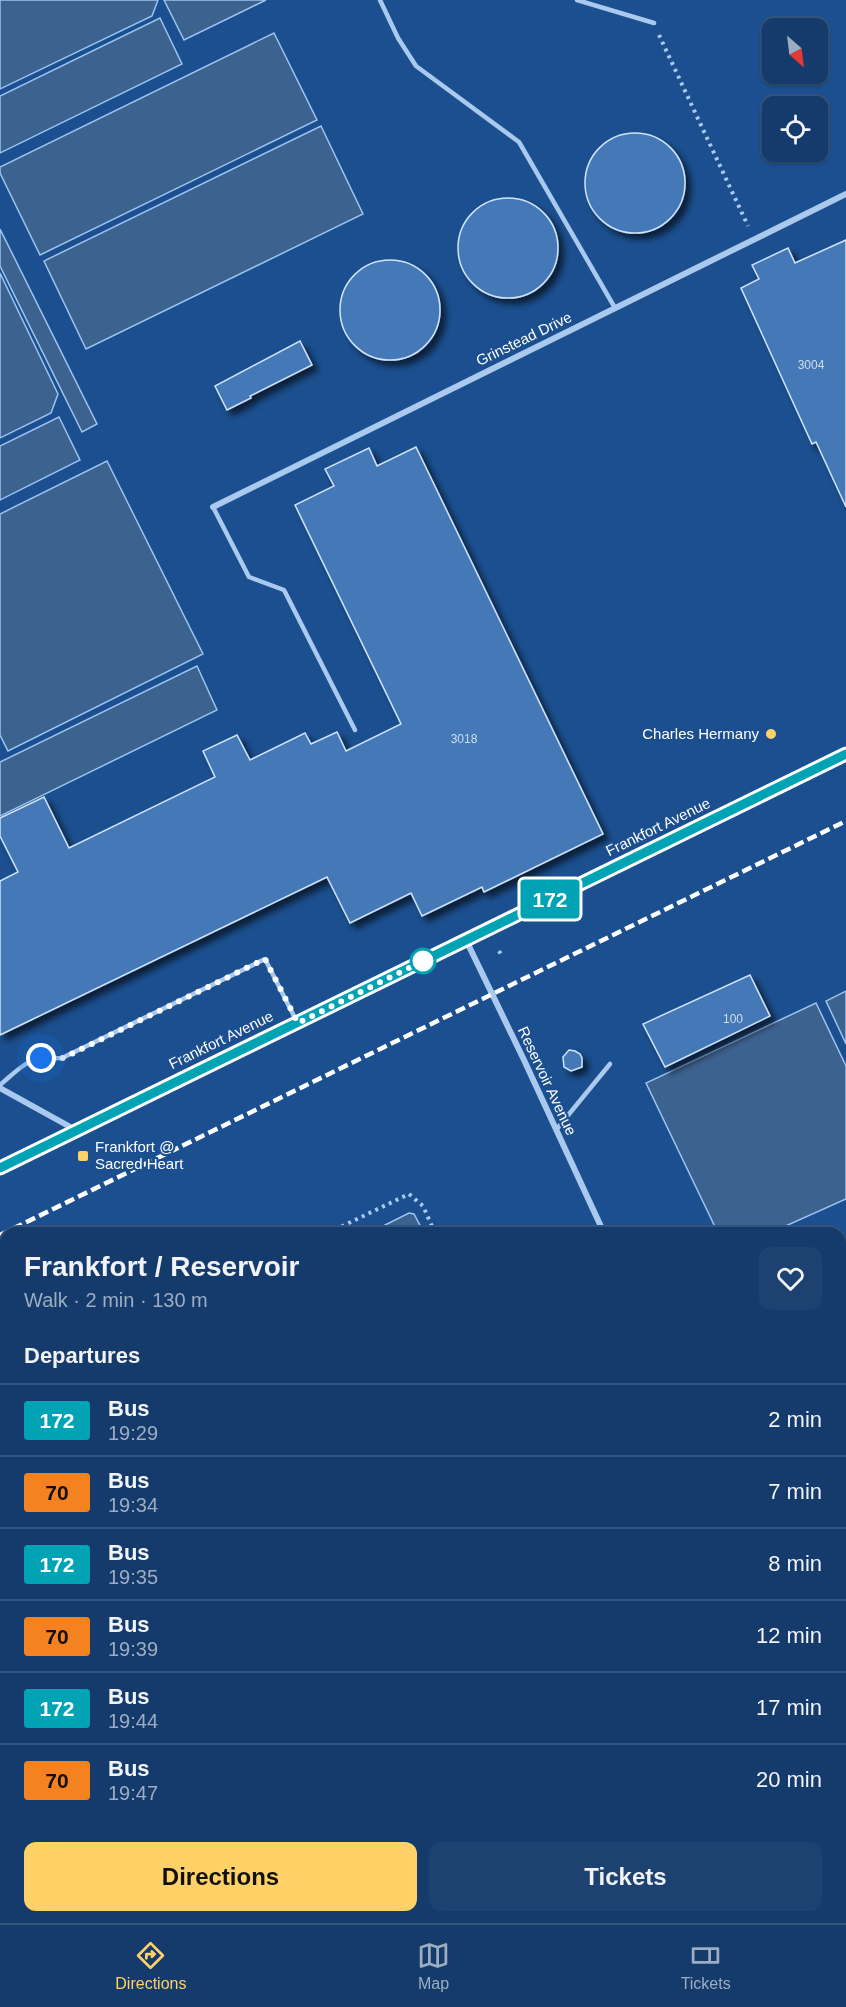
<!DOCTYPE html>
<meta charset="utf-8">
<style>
body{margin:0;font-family:Helvetica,sans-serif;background:#1d4271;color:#f1f3f6;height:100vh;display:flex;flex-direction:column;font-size:22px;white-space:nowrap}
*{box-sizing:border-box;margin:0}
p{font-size:20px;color:#9dadc1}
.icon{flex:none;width:33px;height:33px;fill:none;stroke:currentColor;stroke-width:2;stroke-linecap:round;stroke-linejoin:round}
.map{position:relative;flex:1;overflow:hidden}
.sheet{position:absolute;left:0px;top:1227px;width:846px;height:696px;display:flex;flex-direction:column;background:#143b6b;border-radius:18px 18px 0 0;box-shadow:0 2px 4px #0004,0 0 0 2px #33557e}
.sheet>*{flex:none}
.badge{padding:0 12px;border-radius:4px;font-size:21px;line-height:39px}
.needle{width:39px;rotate:152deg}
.buttons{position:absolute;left:762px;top:18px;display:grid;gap:12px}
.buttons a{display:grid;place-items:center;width:66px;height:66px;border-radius:12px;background:#143b6b;box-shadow:0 2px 4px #0004,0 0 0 2px #33557e;font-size:30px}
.you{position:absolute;width:30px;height:30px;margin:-15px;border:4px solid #fff;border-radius:50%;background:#1a73e8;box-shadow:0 0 0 9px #1a73e833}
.map>.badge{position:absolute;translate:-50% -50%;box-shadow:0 0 0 3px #fff}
h2{padding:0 24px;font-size:22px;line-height:54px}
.round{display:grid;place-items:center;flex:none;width:63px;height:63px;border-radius:12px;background:#1d4271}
.overview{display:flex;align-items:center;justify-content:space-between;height:102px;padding:0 24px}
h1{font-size:28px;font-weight:700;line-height:45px}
.action{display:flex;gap:12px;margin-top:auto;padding:12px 24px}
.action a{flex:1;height:69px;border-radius:12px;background:#ffd166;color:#111;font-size:24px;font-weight:700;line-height:69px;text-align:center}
.action a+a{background:#1d4271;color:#f1f3f6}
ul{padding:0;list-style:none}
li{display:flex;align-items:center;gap:18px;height:72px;padding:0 24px;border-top:2px solid #33557e}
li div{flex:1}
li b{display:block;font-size:22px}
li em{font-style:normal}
li .badge{min-width:66px;font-weight:700;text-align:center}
.tab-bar{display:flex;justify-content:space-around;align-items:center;height:84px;border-top:2px solid #33557e;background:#143b6b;font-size:16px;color:#9dadc1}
.tab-bar a{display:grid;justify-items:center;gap:3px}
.tab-bar .current{color:#ffd166}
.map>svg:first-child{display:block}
.water{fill:#3c6290;stroke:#9cc4f0;stroke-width:1.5}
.building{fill:#4478b7;stroke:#cfe3fa;stroke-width:1.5;filter:url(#shadow)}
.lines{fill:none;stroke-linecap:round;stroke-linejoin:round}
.path{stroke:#a9c9ee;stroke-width:4;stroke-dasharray:3 4.5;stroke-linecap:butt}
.service{stroke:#a9c9ee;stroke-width:4.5}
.minor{stroke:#a9c9ee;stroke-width:6}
.primary{stroke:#f0f6ff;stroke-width:15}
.rail{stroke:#fff;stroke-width:4.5;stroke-dasharray:10 4.5;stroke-linecap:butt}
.line-casing{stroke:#fff;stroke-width:14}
.line{stroke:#00a3b4;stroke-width:9}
.walk{stroke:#fff;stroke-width:6;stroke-dasharray:0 10.8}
.poi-dot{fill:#ffd166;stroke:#1b4f8f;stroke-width:2}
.stop-dot{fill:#fff;stroke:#00a3b4;stroke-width:3}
.labels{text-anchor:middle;stroke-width:4.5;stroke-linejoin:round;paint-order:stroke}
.number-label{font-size:12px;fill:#d0dded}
.street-label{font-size:15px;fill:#fff;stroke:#1b4f8f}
.poi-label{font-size:15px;fill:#fff;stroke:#1b4f8f;text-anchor:end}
</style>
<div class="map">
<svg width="846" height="1923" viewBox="0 0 846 1923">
<defs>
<filter id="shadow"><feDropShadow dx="5.5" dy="5.5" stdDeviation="3" flood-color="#0009"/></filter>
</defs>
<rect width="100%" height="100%" fill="#1b4f8f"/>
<!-- water -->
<g class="water">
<polygon points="0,0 158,0 152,16 0,89"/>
<polygon points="164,0 266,0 184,40"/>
<polygon points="160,18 182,64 0,153 0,96"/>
<polygon points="274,33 317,120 40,255 0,173 0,167"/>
<polygon points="321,126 363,214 86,349 44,261"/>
<polygon points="0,229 97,424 82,432 0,266"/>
<polygon points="0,273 58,394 51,413 0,438"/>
<polygon points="59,417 80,460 0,500 0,446"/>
<polygon points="107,461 203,654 8,751 0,735 0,514"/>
<polygon points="197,666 217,710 0,816 0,762"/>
<polygon points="846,991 846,1044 826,1001"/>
<polygon points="816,1003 846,1066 846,1199 770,1233 718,1233 646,1083"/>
<polygon points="409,1213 414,1214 424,1233 369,1233"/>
<polygon points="846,1270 846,1475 840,1478 840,1273"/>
<polygon points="6,1412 6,1833 0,1820 0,1415"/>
<polygon points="45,1917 582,1917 569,1923 48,1923"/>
<polygon points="665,1917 742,1917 745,1923 656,1923 656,1922"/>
</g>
<!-- building -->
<g class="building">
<circle cx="635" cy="183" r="50"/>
<circle cx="508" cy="248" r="50"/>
<polygon points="846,240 846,507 816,442 812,444 741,288 759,279 752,265 788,248 795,263"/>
<circle cx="390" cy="310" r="50"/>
<polygon points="300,341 312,365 250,396 251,398 227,410 215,386"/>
<polygon points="416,447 603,834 484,892 482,887 422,916 411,893 350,923 327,877 0,1035 0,881 18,872 0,836 0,818 44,797 69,848 215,777 203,751 237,735 250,760 305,733 311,744 337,732 346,751 401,724 295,505 334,486 325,469 369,448 377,466"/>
<polygon points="750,975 770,1016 665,1067 643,1024"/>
<polygon points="569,1050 575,1051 580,1054 582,1058 582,1067 571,1071 564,1067 563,1057"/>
</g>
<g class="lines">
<!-- path -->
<g class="path">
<polyline points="659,35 748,226"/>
<polyline points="499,951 502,956"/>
<polyline points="328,1233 409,1194 423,1206 435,1233"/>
<polyline points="0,1389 6,1386"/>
<polyline points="840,1812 845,1810"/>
<polyline points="0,1847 6,1860"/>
<polyline points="33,1917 36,1923"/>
<polyline points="753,1917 756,1923"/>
<polyline points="606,1923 613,1920"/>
</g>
<!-- service -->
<g class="service">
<polyline points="380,0 398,38 416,66 519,142 615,308"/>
<polyline points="577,0 654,23"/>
<polyline points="213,507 249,577 284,590 355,730"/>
<path d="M0,1085C27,1062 26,1058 62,1058L265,959L296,1020"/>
<polyline points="556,1130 610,1064"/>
<polyline points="840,1498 841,1498"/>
</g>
<!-- minor -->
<g class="minor">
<polyline points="213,507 846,194"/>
<polyline points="466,940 524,1060 604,1233"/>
<polyline points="0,1088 74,1129"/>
<polyline points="840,1746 846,1759"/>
</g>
<!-- primary -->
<polyline class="primary" points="0,1168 846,754"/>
<!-- rail -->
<polyline class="rail" points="0,1235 846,821"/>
</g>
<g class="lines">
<!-- line casing -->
<g class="line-casing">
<polyline id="line" points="0,1168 846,754"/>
</g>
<!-- line -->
<use href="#line" class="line"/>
<!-- walk -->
<polyline class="walk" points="41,1058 63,1058 265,959 298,1023 423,961"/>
</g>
<!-- markers -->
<g class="poi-dot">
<circle cx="771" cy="734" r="6"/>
<rect x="77" y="1150" width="12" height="12" rx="3"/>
</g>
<circle class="stop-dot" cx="423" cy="961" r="12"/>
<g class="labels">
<!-- number labels -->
<g class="number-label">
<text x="811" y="369">3004</text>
<text x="464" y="743">3018</text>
<text x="733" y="1023">100</text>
</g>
<!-- street labels -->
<g class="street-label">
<text transform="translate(524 339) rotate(-26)" y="5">Grinstead Drive</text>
<text transform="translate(658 827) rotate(-26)" y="5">Frankfort Avenue</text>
<text transform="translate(221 1040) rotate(-26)" y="5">Frankfort Avenue</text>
<text transform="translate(547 1081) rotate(65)" y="5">Reservoir Avenue</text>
</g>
<!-- poi labels -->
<g class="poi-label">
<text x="759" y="739">Charles Hermany</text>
<text x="95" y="1152" text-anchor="start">Frankfort @<tspan x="95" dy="17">Sacred Heart</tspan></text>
</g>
</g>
</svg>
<div class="buttons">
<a><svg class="needle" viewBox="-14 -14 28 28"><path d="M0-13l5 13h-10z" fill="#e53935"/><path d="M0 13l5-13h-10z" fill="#9dadc1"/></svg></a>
<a><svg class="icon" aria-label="locate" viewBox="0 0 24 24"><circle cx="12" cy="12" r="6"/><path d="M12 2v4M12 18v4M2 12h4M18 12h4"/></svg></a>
</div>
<div class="you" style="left:41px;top:1058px"></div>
<b class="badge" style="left:550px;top:899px;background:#00a3b4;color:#fff">172</b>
<section class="sheet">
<div class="overview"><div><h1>Frankfort / Reservoir</h1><p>Walk · 2 min · 130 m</p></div><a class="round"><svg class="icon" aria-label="heart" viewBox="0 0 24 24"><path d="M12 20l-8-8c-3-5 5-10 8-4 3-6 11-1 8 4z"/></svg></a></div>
<h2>Departures</h2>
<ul>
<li><span class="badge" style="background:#00a3b4;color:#fff">172</span><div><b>Bus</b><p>19:29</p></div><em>2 min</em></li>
<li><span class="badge" style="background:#f58220;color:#111">70</span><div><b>Bus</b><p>19:34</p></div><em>7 min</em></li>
<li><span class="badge" style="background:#00a3b4;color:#fff">172</span><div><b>Bus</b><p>19:35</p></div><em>8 min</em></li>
<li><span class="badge" style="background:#f58220;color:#111">70</span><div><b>Bus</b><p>19:39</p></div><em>12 min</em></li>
<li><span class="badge" style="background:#00a3b4;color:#fff">172</span><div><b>Bus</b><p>19:44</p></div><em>17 min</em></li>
<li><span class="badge" style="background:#f58220;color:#111">70</span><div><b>Bus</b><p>19:47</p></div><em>20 min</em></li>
</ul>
<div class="action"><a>Directions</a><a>Tickets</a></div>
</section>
</div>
<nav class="tab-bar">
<a class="current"><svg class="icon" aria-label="directions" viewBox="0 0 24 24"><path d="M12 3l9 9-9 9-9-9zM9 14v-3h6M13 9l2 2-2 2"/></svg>Directions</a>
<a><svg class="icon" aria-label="map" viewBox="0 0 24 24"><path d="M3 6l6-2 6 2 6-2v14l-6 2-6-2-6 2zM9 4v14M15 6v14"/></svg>Map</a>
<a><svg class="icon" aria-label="tickets" viewBox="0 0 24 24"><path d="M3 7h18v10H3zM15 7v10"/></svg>Tickets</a>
</nav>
